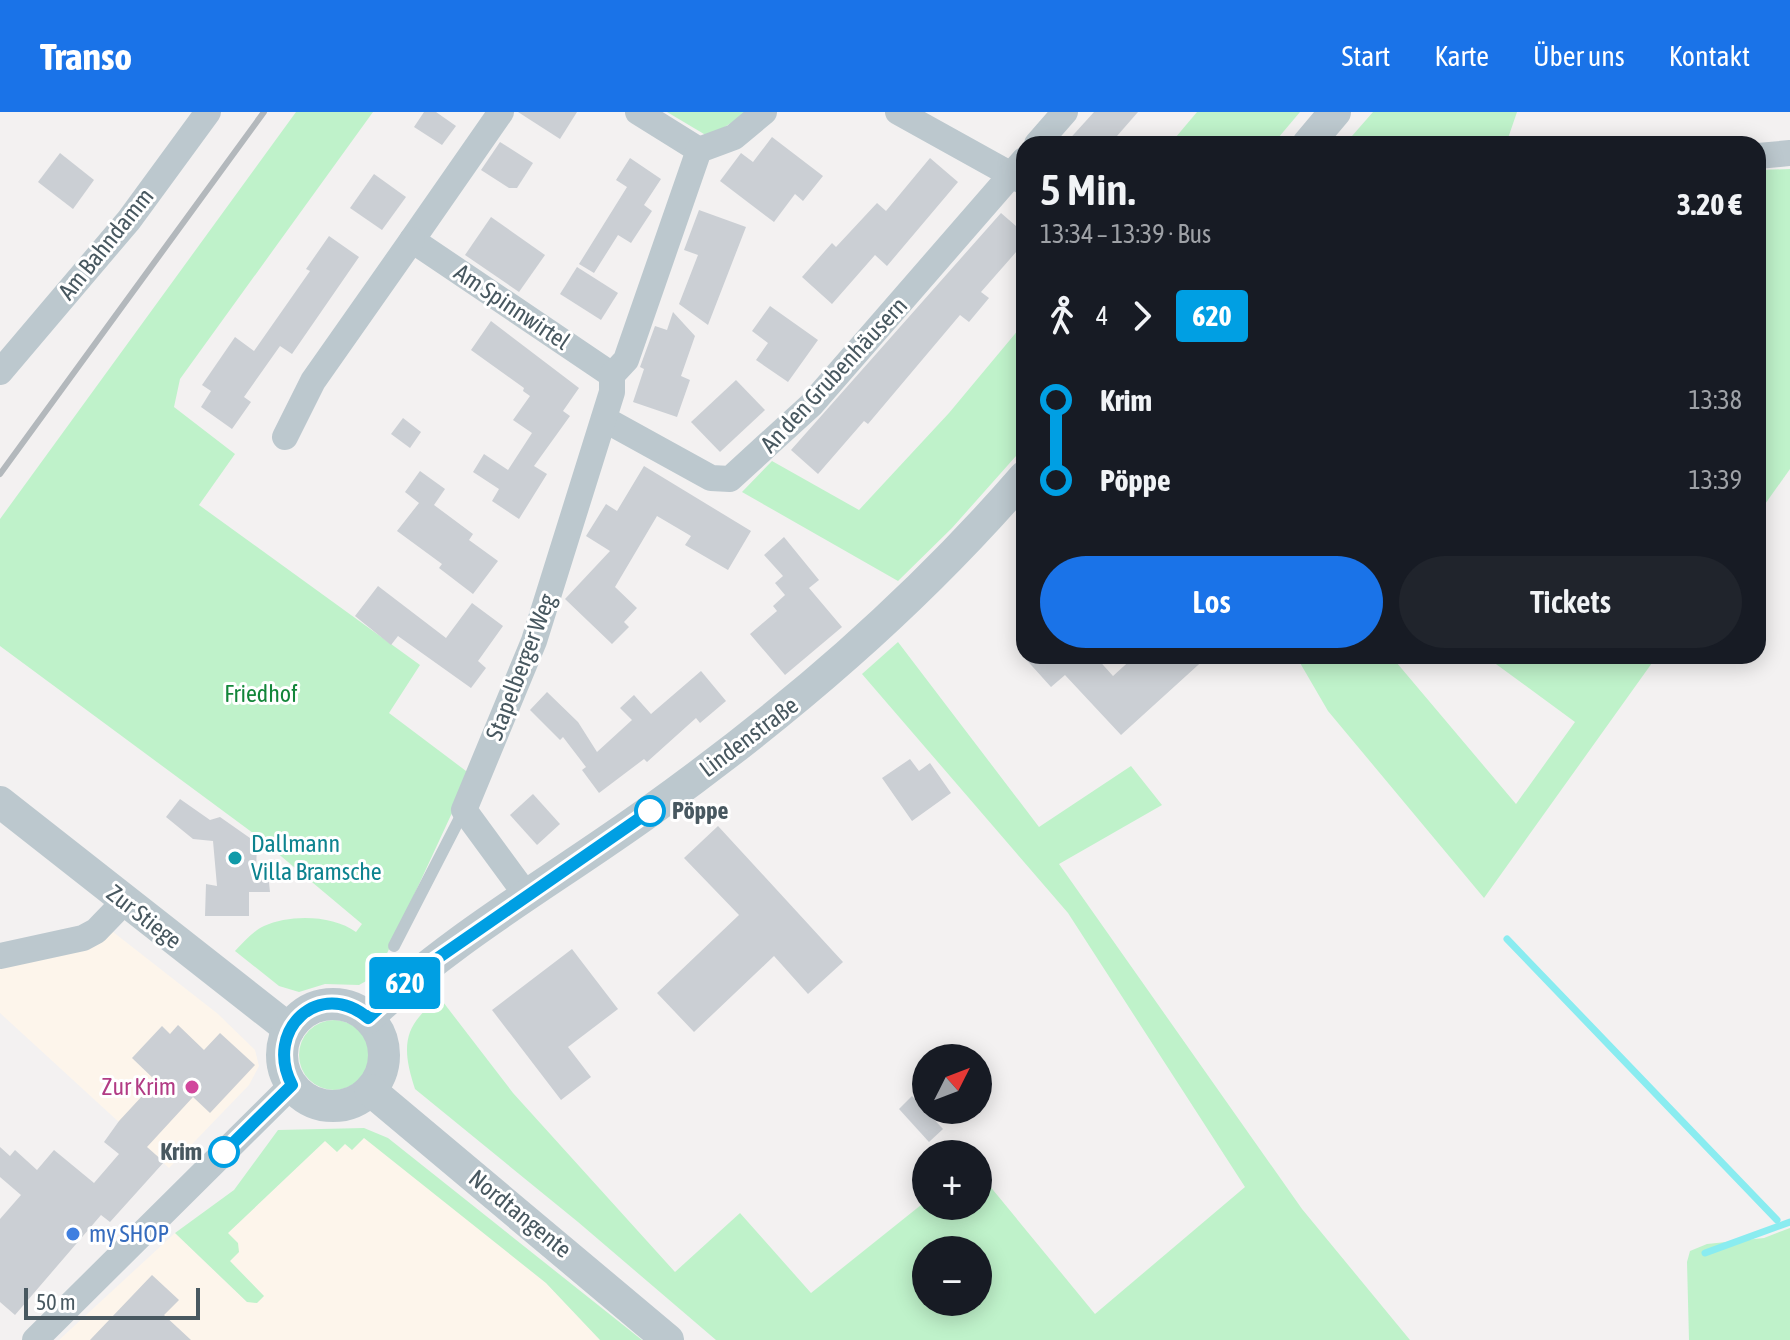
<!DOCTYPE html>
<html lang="de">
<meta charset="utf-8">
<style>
body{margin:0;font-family:"Asap Condensed",sans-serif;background:#20242c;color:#f1f3f6;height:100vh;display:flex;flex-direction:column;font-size:30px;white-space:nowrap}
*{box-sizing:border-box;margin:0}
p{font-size:26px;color:#9ea1a6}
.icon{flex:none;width:44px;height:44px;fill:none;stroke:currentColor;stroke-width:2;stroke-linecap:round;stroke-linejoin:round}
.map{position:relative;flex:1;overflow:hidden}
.details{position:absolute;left:1016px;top:24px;width:750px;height:528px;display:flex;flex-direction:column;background:#171b24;border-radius:24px;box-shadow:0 4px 20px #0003}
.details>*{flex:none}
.badge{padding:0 16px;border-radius:6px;font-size:28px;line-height:52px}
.needle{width:52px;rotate:48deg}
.tools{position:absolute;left:912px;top:932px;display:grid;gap:16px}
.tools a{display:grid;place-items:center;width:80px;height:80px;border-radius:50%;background:#171b24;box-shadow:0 4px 20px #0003;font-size:40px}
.scale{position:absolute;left:24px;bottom:20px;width:176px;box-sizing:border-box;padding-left:8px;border:4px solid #485860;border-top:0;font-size:22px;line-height:28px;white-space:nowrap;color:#485860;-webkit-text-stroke:6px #fff;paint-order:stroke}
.map>.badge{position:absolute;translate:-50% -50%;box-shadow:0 0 0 4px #fff}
.legs{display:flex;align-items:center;gap:12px;height:88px;padding:0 24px;font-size:26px}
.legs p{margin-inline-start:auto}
.summary{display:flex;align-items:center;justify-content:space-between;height:136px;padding:0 24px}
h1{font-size:44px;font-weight:600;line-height:60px}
.action{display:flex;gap:16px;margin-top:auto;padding:16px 24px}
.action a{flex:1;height:92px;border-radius:48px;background:#1a73e8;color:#fff;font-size:32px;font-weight:600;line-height:92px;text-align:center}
.action a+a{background:#20242c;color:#f1f3f6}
ul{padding:0 24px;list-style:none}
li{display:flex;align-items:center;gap:28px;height:80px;font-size:30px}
li i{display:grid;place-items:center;width:12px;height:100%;margin:0 10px;background:currentColor}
li i::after{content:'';width:20px;height:20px;margin:-10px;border:6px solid;border-radius:50%;background:#171b24}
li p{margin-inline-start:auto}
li:first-child i{background:linear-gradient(#0000 50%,currentColor 0)}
li:last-child i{background:linear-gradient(currentColor 50%,#0000 0)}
header{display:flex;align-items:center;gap:48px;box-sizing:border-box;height:112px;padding:0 40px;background:#1a73e8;color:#fff}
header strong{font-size:38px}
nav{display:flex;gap:44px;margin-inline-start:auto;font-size:28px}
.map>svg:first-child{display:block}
.commercial{fill:#fdf5eb}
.green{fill:#bff2ca;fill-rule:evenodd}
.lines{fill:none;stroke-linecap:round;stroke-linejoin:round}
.stream{stroke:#8aecf0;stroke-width:7}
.building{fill:#cbcfd4}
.service{stroke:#bcc8ce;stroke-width:12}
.minor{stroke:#bcc8ce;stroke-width:26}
.tertiary{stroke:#bcc8ce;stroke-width:32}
.rail{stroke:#b3b8bc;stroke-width:6}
.line-1-casing{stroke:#fff;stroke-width:18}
.line-1{stroke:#009fe3;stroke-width:12}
.stop-1-dot{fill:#fff;stroke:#009fe3;stroke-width:4}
.culture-dot{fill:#0f9aa8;stroke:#fff;stroke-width:3}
.hotel-dot{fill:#d1479c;stroke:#fff;stroke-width:3}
.shop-dot{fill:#3f7fe0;stroke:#fff;stroke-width:3}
.labels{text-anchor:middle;stroke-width:6;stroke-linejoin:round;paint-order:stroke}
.street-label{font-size:24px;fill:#485860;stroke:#fff}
.park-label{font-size:24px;fill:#13863a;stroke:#fff}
.stop-label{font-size:24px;font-weight:bold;fill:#485860;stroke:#fff;text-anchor:start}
.culture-label{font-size:24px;fill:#0d838f;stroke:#fff;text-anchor:start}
.hotel-label{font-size:24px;fill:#b23c85;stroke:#fff;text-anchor:end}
.shop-label{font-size:24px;fill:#366cbe;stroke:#fff;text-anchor:start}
</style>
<header>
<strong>Transo</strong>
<nav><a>Start</a><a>Karte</a><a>Über uns</a><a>Kontakt</a></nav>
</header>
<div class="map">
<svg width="1790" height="1228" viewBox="0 0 1790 1228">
<rect width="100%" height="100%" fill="#f3f1f1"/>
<!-- commercial -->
<g class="commercial">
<polygon points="108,816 218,902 255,938 259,954 249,973 169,1056 0,901 0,851"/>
<polygon points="364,1025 546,1171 600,1228 59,1228 175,1121 247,1190 264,1184 229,1149 228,1121 325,1029 345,1032"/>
</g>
<!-- green -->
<g class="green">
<path d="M296,0H373L180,267L174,295L235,342L199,393L420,553L389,601L470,662L377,863L359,873L325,872L299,880L279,874L235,839C243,831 253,819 264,814C290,802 333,803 356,820L362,812L257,724L0,534V407Z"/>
<polygon points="667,0 748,0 709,25"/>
<polygon points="1197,0 1300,0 1273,32 1170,32"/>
<polygon points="1373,0 1517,0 1506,32 1345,32"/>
<polygon points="1790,57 1790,357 1758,402 1758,58"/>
<polygon points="1024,211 1024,335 952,416 898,469 742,380 772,349 859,398 949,301"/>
<path d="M898,530L1039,715L1131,654L1162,693L1059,752L1302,1097L1410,1228H716L578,1110L415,977C401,934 403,913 440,886L513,981L675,1160L740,1101L811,1181L926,1089V1094H978V1065L984,1067L1095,1202L1245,1075L1068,801L862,562ZM926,1138H978V1190H926Z"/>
<polygon points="1296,544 1391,544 1516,692 1575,610 1485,544 1657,544 1484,786 1328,599"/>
<circle cx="334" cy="943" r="35"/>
<polygon points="364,1016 388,1026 642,1228 600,1228 546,1171 364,1026 352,1038 345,1032 337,1040 325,1029 228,1121 238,1131 239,1140 230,1149 264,1184 257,1191 247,1190 175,1121 234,1078 278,1018"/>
<polygon points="1790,1116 1790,1228 1689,1228 1687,1150 1690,1139 1707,1132 1764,1126"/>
</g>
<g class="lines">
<!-- stream -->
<g class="stream">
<polyline points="1507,827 1777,1108"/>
<polyline points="1705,1141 1790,1110"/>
</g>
</g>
<!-- building -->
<g class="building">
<polygon points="424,0 436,0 456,14 442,33 414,15"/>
<polygon points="518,0 577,0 560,27"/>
<polygon points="1094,0 1138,0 1110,32 1065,32"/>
<polygon points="772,25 823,64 803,89 795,82 774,110 720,69 741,41 753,50"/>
<polygon points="500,30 533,51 517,76 509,76 481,58"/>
<polygon points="60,41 94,68 73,97 38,70"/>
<polygon points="630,46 661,67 644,93 652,99 631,131 618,123 594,161 579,152 627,75 616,68"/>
<polygon points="930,46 958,70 887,154 875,143 832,192 802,165 832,131 836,135 877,91 886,99"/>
<polygon points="374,62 406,85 382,118 350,96"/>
<polygon points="699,98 746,115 708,213 679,192 698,143 684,138"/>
<polygon points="1001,101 1024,121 1024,131 981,180 989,186 969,210 960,203 868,312 864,309 818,362 791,338"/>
<polygon points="491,105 545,143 519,180 465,143"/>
<polygon points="329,124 359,145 292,242 280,234 244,285 251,290 232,317 201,295 211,279 202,273 235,225 254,239 310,159 306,157"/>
<polygon points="577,155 618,181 601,208 560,182"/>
<polygon points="770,194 818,228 788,270 756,248 768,231 752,219"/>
<polygon points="673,200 695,224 681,264 690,268 677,305 633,290 644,257 640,255 655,214 667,218"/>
<polygon points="491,209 579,276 563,299 570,304 534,354 547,362 519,407 492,389 499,377 473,360 484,342 508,358 532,321 513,308 530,284 523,279 524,276 471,238"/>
<polygon points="736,268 765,298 720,340 691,310"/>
<polygon points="403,306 421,320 410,336 391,322"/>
<polygon points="644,354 751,419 728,458 685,433 691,424 657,404 615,475 637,496 624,510 629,515 612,532 565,487 610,439 586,424 606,392 617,399"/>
<polygon points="420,359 445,377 434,393 473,422 469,428 498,449 473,482 439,456 442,452 397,419 419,391 405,380"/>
<polygon points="784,425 819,468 809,476 842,515 785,563 750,522 777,499 773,494 785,483 775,471 783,464 764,443"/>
<polygon points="378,474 446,526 472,491 503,514 478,549 486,556 471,576 398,524 391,533 355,504"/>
<polygon points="1023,544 1095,544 1113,564 1135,544 1208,544 1121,623 1065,563 1051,575"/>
<polygon points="701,559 726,589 700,611 696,606 647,650 644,647 599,681 582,658 586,655 563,625 560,628 530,598 547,580 578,610 597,640 632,608 620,596 634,583 651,602"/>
<polygon points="910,647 919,659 930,651 951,681 912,709 882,666"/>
<polygon points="533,682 560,712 537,733 510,703"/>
<polygon points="180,687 210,708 220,705 257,731 256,761 268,761 270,780 249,780 249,804 205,804 206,772 217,774 213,729 193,727 166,705"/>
<polygon points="718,714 843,850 808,882 774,844 694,920 657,881 739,803 684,746"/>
<polygon points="572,837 618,897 568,935 591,965 561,988 492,898"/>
<polygon points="178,913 204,938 220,921 255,953 210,1001 193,985 147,1035 164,1050 110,1110 101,1103 15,1203 0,1190 0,1107 21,1083 0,1065 0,1035 10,1044 15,1038 37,1058 54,1038 94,1071 119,1042 104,1030 119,1009 156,969 132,946 162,914 170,922"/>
<polygon points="912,984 943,1017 929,1030 899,997"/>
<polygon points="152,1163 179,1188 164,1203 191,1228 90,1228"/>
</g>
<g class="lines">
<!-- service -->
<polyline class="service" points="394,834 464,698"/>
<!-- minor -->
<g class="minor">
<polyline points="501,0 412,128 612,263"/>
<polyline points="638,0 699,38"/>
<polyline points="898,0 1024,70"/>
<polyline points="1037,32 1065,0"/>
<polyline points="1758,44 1790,41"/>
<polyline points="0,260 129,108 208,0"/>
<polyline points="604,307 711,366 730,367 811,293 1024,48"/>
<polyline points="285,325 313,269 412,128"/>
<polyline points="527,784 464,698 534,529 612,280 612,263 626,248 699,38 734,25 764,0"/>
<polyline points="0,844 83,826 96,819 124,790"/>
<polyline points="35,1228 292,973"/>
</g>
<!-- tertiary -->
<g class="tertiary">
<polyline points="1308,32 1335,0"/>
<polyline points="0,690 289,917"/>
<circle cx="333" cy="943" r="51"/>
<path d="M368,906C452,825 556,767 650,699C788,600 913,493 1024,365"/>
<polyline points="370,978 668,1228"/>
</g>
<!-- rail -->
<polyline class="rail" points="0,362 264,0"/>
</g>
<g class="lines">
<!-- line-1 casing -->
<g class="line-1-casing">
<path id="line-1" d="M224,1040L292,973C263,918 320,865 368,906L422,857L650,699"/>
</g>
<!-- line-1 -->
<use href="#line-1" class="line-1"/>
</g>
<!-- markers -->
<g class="stop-1-dot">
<circle cx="650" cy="699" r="14"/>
<circle cx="224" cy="1040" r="14"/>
</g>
<circle class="culture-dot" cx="235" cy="746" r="8"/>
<circle class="hotel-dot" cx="192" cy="975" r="8"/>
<circle class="shop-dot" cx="73" cy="1122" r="8"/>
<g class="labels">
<!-- street labels -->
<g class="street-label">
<text transform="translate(106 132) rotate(-51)" y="8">Am Bahndamm</text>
<text transform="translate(512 195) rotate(34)" y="8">Am Spinnwirtel</text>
<text transform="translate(834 263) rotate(-47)" y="8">An den Grubenhäusern</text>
<text transform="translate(521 555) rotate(-69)" y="8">Stapelberger Weg</text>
<text transform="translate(749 625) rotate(-37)" y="8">Lindenstraße</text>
<text transform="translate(144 805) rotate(38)" y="8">Zur Stiege</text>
<text transform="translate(520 1102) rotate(39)" y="8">Nordtangente</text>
</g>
<!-- park labels -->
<g class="park-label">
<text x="261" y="590">Friedhof</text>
</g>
<!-- stop labels -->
<g class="stop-label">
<text x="672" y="707">Pöppe</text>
<text x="202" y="1048" text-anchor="end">Krim</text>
</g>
<!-- culture labels -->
<g class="culture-label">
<text x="251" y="740">Dallmann<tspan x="251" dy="28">Villa Bramsche</tspan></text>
</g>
<!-- hotel labels -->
<g class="hotel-label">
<text x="176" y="983">Zur Krim</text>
</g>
<!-- shop labels -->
<g class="shop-label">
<text x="89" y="1130">my SHOP</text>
</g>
</g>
</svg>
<div class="tools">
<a><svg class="needle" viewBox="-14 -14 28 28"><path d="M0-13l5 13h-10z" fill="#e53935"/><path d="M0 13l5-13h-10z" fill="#9ea1a6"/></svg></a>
<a>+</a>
<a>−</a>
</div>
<div class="scale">50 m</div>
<b class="badge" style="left:405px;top:871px;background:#009fe3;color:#fff">620</b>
<section class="details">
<div class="summary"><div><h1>5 Min.</h1><p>13:34 – 13:39 · Bus</p></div><b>3.20 €</b></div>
<div class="legs"><svg class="icon" aria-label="walk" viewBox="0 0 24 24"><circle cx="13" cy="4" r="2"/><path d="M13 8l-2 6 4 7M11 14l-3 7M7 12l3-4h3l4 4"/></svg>4<svg class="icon" aria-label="forward" viewBox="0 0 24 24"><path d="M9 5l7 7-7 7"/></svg><b class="badge" style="background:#009fe3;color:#fff">620</b></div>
<ul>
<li><i style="color:#009fe3"></i><b>Krim</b><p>13:38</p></li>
<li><i style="color:#009fe3"></i><b>Pöppe</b><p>13:39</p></li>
</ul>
<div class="action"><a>Los</a><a>Tickets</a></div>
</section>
</div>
